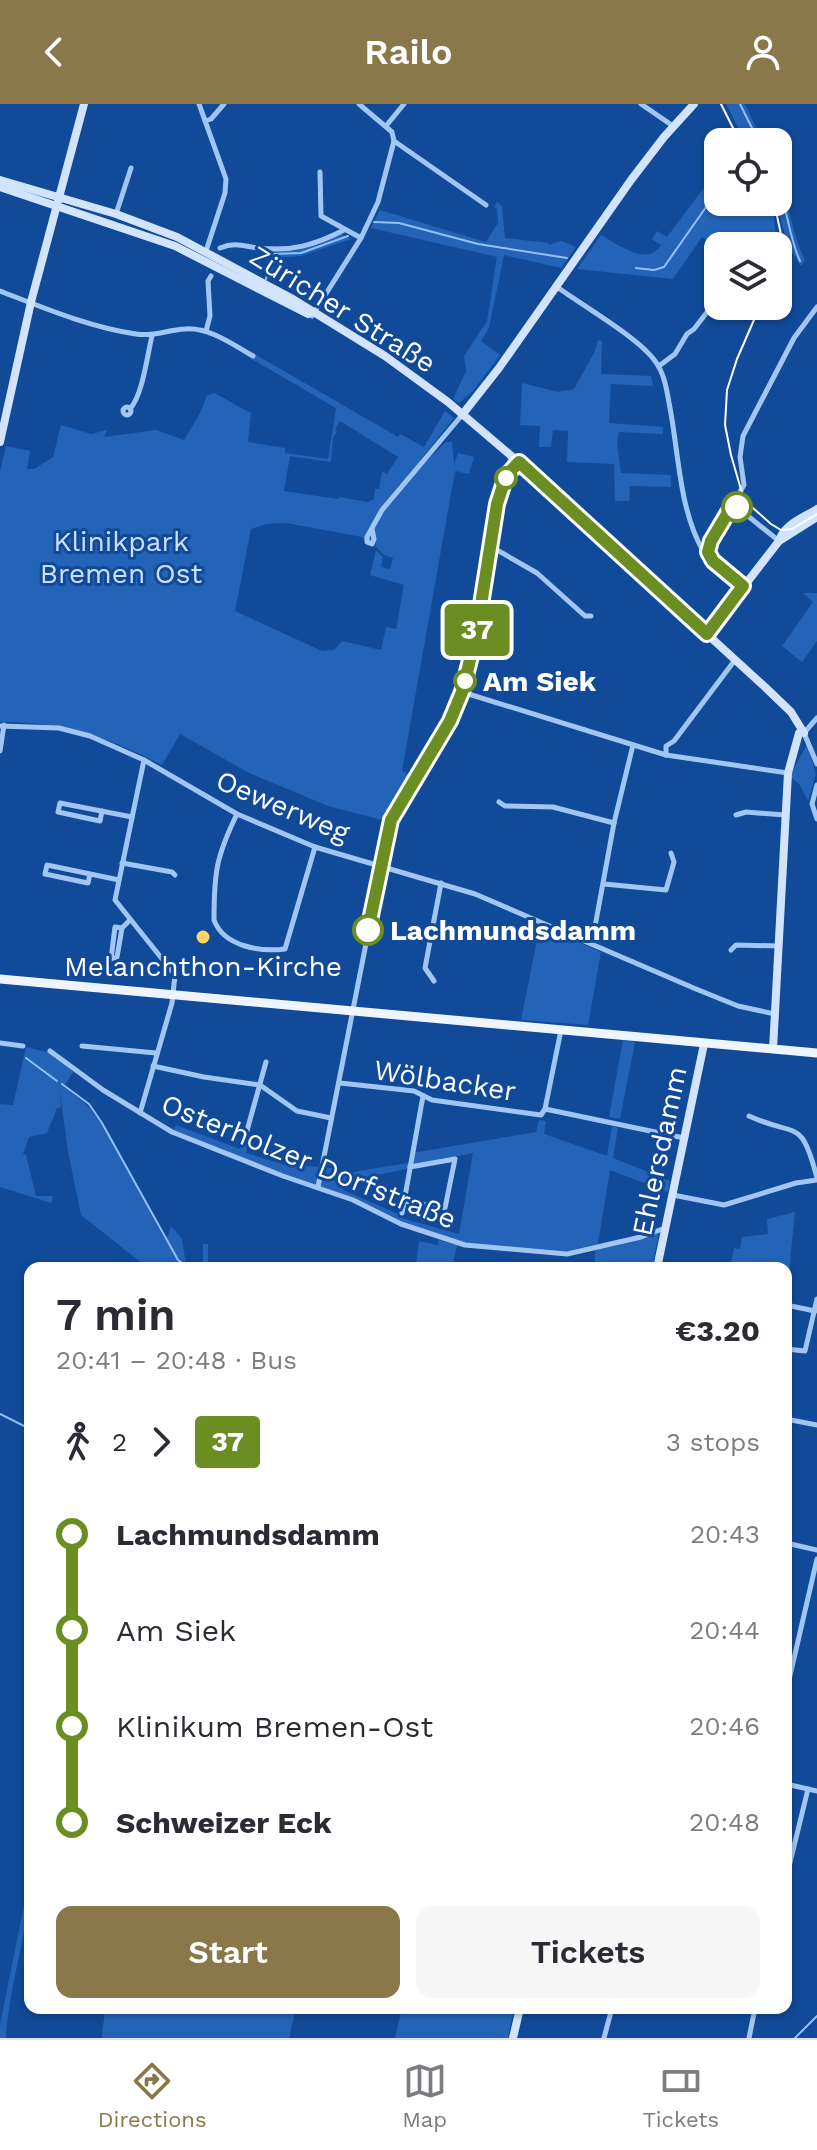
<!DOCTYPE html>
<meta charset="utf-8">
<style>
body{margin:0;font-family:"Work Sans",sans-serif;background:#f7f7f7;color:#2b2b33;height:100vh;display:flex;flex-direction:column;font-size:30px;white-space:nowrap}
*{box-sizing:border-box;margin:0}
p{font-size:26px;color:#7c7c81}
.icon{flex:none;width:44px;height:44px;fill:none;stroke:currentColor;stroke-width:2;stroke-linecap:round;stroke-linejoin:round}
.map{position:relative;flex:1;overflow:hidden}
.drawer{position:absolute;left:24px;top:1158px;width:768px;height:752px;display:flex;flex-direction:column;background:#fff;border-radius:16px;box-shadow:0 2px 6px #0004}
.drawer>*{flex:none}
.badge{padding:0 16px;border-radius:6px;font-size:28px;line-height:52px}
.fabs{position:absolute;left:704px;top:24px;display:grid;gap:16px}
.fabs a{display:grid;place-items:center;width:88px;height:88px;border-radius:16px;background:#fff;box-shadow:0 2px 6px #0004;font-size:40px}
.map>.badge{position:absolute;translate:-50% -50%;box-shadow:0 0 0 4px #fff}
.legs{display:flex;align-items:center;gap:12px;height:88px;padding:0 32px;font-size:26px}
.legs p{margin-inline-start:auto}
.overview{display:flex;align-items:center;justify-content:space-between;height:136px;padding:0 32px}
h1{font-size:44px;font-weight:600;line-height:60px}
.primary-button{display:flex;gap:16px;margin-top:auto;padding:16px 32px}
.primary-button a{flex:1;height:92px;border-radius:16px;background:#8a774a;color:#fff;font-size:32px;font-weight:600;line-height:92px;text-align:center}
.primary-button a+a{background:#f7f7f7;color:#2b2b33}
ul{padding:0 32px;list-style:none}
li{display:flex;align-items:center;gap:28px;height:96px;font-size:30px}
li i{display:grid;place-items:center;width:12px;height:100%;margin:0 10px;background:currentColor}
li i::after{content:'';width:20px;height:20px;margin:-10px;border:6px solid;border-radius:50%;background:#fff}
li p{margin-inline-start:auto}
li:first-child i{background:linear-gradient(#0000 50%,currentColor 0)}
li:last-child i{background:linear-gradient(currentColor 50%,#0000 0)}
header{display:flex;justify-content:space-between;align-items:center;height:104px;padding:0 32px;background:#8a774a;color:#fff;font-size:36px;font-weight:600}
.tabs{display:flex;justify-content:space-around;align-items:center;height:112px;border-top:2px solid #e1e1e2;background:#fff;font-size:22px;color:#7c7c81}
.tabs a{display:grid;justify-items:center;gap:4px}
.tabs .on{color:#8a774a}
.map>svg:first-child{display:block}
.green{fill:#2364b8;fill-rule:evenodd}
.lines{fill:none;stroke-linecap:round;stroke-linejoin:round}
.stream{stroke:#93c1f7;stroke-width:2}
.street{stroke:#a2c6f4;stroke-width:5}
.secondary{stroke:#d2e4fd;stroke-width:8}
.primary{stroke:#eff5ff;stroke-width:9}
.tram{stroke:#fff;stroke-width:2}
.line-1-casing{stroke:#fff;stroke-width:18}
.line-1{stroke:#6b8e23;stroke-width:12}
.stop-1-dot{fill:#fff;stroke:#6b8e23;stroke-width:4}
.poi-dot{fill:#ffd465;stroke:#114a98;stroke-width:3}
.labels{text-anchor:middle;stroke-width:6;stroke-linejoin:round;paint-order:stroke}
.street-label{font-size:28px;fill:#fff;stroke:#114a98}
.park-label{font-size:28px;fill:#cae1fe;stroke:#114a98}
.stop-label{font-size:28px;font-weight:bold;fill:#fff;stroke:#114a98;text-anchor:start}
.poi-label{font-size:28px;fill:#fff;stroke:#114a98}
</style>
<header><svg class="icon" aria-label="back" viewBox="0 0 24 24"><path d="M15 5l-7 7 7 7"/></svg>Railo<svg class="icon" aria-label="person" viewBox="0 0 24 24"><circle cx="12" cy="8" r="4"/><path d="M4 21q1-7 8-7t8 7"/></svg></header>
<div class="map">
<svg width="817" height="1934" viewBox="0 0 817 1934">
<rect width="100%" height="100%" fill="#114a98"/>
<!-- green -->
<g class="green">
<polygon points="726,0 745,0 763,38 745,38"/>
<path d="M718,65V98H768L774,113L777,142H760L742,130L733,142H718V145L702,133L673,175L577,165L601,131C619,141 647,163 661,141L652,135L657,127L667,133Z"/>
<path d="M778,71C790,99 791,129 805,156L801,162L787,141L778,180L785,131L776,98H778Z"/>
<polygon points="497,98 502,102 505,134 548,139 549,141 561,137 576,143 561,164 504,151 489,224 481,237 500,251 473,287 459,299 453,295 466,267 464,252 487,217 497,153 371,124 380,106 486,138 498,119 497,105 494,103"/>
<polygon points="338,128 351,135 301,152 275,154 271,176 264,172 269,142 295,143"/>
<polygon points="598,236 602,237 601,270 651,272 653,282 611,280 609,319 663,323 663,330 619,328 617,340 621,369 671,371 671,383 630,382 629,397 615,397 614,360 567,358 568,327 553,326 551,343 539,343 540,322 520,321 522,279 558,288 574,285 595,247"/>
<path d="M251,248L398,333L400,330L424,343L445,307L454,314L420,356L424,359L446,338H452L454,361L458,349L474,353L469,370L455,367L402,667L412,672L397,692L386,717L328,702L249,669L180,630L162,661C109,633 60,617 0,618V367L6,342L30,347L27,365H34L53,353L61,321L91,330L107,326L104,333L156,326L184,336L199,311L207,292L214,289L251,309L248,338L285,344V349L328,355L336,304L250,254ZM340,317L398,353L387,370L382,367L379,385H375L374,395L368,398L339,393L338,395L284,387L290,352L331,358L333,334L337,327L335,325ZM286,419L362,433L364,436L376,439L375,442L384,451L393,454L390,465L381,463L383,453L376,446L370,471L404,481L396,525L386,523L381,546L342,537L334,546L322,547L235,507L251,425L266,420Z"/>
<polygon points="803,489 817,489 817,537 802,558 782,542 813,498"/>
<polygon points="807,640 816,670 808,697 800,681 790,672"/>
<polygon points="540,822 601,848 588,921 521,916"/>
<polygon points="623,936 635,938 620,1015 609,1013"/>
<polygon points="26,943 50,949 73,968 64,983 88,1002 111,1033 164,1134 168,1132 171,1122 182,1135 186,1161 203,1163 203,1140 208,1140 208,1164 148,1164 81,1111 68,1048 59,981 61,1003 57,1004 47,1029 29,1033 23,1050 26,1051 36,1092 53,1092 51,1099 0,1083 0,1000 13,1001"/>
<path d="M539,1016L546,1017L544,1030L607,1052L612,1022L618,1024L613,1054L670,1077L668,1088L610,1066L598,1140L566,1147L470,1140L405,1120L371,1103L173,1027L176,1021L240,1045L242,1038L248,1040L246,1049L285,1061L324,1063L353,1068L408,1059L412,1049L536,1028ZM473,1049L459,1130L398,1113V1110L343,1086L345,1077L407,1065L413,1061Z"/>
<polygon points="795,1108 788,1178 786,1177 786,1164 730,1164 734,1144 740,1145 742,1133 768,1130 767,1115"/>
<polygon points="659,1128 652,1164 595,1164 595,1146"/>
<polygon points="439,1136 457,1141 452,1164 419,1164 416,1161 419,1137 438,1141"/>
<path d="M30,1771C30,1826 9,1879 6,1934H0V1921Z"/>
<polygon points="105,1904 296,1904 289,1934 102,1934"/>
<polygon points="402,1904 514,1904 508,1934 395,1934"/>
</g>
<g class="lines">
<!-- stream -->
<g class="stream">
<polyline points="740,0 759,38"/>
<path d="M778,83C788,107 789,133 800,157"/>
<polyline points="374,118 399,119 478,140 567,154"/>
<polyline points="636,164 654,166 664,163 718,86"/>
<polyline points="266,175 272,150 301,149 348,132"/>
<polyline points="26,954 57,977"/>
<polyline points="62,980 89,1000 102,1019 178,1156 189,1164"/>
<polyline points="0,1310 30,1325"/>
<polyline points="795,1934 817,1912"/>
</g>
<!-- street -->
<g class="street">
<polyline points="199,0 226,75 225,89 206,147"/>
<polyline points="641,0 673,22"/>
<polyline points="205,17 211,15 224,0"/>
<polyline points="386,22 404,0"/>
<polyline points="394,37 486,101"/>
<polyline points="320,68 321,112 361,134"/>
<polyline points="116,110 131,64"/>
<path d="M220,144C235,138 243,142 258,144C291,148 315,141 344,126"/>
<path d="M557,183C582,201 639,234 655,257C665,270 667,288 670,304C679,351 679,404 703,447L708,448L713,457L743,482"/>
<path d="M0,187C44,204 89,223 136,230C153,233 167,226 185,225C209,223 232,240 253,252"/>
<polyline points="312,212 361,134 378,98 394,37 392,28 359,0"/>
<polyline points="206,227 210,212 208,177 211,172"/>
<polyline points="659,262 675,250 687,230 694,225 718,194"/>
<circle cx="127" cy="307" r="4"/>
<path d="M130,305C143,290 147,252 152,232"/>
<polyline points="733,400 779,437"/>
<polyline points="372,425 374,435 372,440 367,438 367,433 382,406 462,311"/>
<polyline points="490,442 537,469 585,512 591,512"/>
<polyline points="708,448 711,437 744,381 740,353 743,332 794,234 817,203"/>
<polyline points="462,588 666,651 788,669"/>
<polyline points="817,614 804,629 817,660"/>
<polyline points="0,622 59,624 90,632 144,656 237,710 315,743 475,790 696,885 738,902 775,910"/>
<polyline points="0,647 4,621"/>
<polyline points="666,651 666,642 674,637 735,556"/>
<polyline points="817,681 812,700 817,715"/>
<polyline points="499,698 505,702 553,703 614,719"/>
<polyline points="102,707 100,717 58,708 60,699 132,713"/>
<path d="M237,710C216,753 214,769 214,816C224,843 261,848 285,845L315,743"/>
<polyline points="736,711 746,708 785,711"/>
<polyline points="122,759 172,768 175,771"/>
<polyline points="90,770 88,779 45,770 47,761 119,776"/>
<polyline points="604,780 666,786 674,758 671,749"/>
<polyline points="122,824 117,853 111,855 115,823 122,824 130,816"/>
<polyline points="592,839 614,719 633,641"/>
<polyline points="731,846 736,841 778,842"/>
<polyline points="434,877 425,864 441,779"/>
<polyline points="0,939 23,942"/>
<polyline points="82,942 156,949"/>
<polyline points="50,947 103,986 172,1028 283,1072 353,1096 401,1120 465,1141 567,1150 641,1133 665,1124"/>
<polyline points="153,962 204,973 260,981 297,1007 331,1014"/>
<polyline points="340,979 414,987 432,996 541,1011 545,1005 561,926"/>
<polyline points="545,1005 684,1034"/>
<polyline points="140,1009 172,899 175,871 115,796 144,656"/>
<path d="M749,1012C797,1034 801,1012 817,1074"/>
<polyline points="243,1041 266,958"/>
<path d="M318,1083L389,723C405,675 445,638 461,590C485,523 482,449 503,381C507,371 507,362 512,352"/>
<polyline points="673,1091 724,1101 796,1079 817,1076"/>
<polyline points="404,1097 445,1104 455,1055 410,1063"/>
<polyline points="402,1109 423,992"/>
<polyline points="786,1201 815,1207"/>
<polyline points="786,1245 805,1247 817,1195"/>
<polyline points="786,1315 817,1321"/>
<polyline points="786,1439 817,1446"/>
<polyline points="786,1589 817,1455"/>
<polyline points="786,1680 817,1687"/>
<polyline points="786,1775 808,1685"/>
<polyline points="604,1934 612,1904"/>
<polyline points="749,1934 755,1904"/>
</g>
<!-- secondary -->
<g class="secondary">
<polyline points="0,76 116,110 177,133 291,194 385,252 448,298 521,360 765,583 791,608 804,629"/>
<polyline points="0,83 175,142 308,210"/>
<polyline points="462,311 499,264 631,76 664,33 694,0"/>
<polyline points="0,338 31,198 84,0"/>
<polyline points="779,437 817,413"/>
<path d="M707,530L779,437C784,420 803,414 817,405"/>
<polyline points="773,945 788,669 799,629"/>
<polyline points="657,1164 704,940"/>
<polyline points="513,1934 520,1904"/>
</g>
<!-- primary -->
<polyline class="primary" points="0,875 817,949"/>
<!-- tram -->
<g class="tram">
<polyline points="721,0 740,38"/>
<polyline points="774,98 782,135 778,166"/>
<polyline points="760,202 737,255 727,286 725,321 731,351 744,396 771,420 781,426 792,425 817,410"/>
</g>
</g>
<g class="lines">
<!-- line-1 casing -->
<g class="line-1-casing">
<polyline id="line-1" points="368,826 391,716 450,617 462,588 476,532 497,400 506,372 519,358 707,530 743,482 713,457 708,448 711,437 733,400 737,403"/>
</g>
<!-- line-1 -->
<use href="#line-1" class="line-1"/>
</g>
<!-- markers -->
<g class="stop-1-dot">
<circle cx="506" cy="374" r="10"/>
<circle cx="737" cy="403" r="14"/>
<circle cx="465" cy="577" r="10"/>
<circle cx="368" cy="826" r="14"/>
</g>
<circle class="poi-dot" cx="203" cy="833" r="8"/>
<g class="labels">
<!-- street labels -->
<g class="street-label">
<text transform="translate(343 205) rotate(32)" y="10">Züricher Straße</text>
<text transform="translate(283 702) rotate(23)" y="10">Oewerweg</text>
<text transform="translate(445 976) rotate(9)" y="10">Wölbacker</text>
<text transform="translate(659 1047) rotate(-78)" y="10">Ehlersdamm</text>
<text transform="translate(309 1057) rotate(22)" y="10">Osterholzer Dorfstraße</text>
</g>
<!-- park labels -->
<g class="park-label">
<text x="121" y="447">Klinikpark<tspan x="121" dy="32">Bremen Ost</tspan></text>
</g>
<!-- stop labels -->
<g class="stop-label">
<text x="483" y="587">Am Siek</text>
<text x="390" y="836">Lachmundsdamm</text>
</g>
<!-- poi labels -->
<g class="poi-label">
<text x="203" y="872">Melanchthon-Kirche</text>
</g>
</g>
</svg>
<div class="fabs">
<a><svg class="icon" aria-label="locate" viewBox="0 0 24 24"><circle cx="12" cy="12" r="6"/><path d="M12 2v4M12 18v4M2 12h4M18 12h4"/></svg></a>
<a><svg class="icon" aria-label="layers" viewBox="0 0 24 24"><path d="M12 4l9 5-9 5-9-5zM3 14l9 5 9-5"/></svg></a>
</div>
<b class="badge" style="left:477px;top:526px;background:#6b8e23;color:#fff">37</b>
<section class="drawer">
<div class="overview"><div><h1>7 min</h1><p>20:41 – 20:48 · Bus</p></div><b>€3.20</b></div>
<div class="legs"><svg class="icon" aria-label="walk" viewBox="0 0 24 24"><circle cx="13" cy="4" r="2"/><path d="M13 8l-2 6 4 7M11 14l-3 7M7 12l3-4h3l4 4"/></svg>2<svg class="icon" aria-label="forward" viewBox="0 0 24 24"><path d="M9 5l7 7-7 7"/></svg><b class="badge" style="background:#6b8e23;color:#fff">37</b><p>3 stops</p></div>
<ul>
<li><i style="color:#6b8e23"></i><b>Lachmundsdamm</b><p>20:43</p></li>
<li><i style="color:#6b8e23"></i><span>Am Siek</span><p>20:44</p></li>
<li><i style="color:#6b8e23"></i><span>Klinikum Bremen-Ost</span><p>20:46</p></li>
<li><i style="color:#6b8e23"></i><b>Schweizer Eck</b><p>20:48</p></li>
</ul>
<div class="primary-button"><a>Start</a><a>Tickets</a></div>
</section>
</div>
<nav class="tabs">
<a class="on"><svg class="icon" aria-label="directions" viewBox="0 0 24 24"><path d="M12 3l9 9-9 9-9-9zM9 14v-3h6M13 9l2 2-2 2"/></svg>Directions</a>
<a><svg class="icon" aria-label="map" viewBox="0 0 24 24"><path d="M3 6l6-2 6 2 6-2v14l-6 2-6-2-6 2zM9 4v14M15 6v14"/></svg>Map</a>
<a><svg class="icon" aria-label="tickets" viewBox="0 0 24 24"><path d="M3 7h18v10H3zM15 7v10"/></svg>Tickets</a>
</nav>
